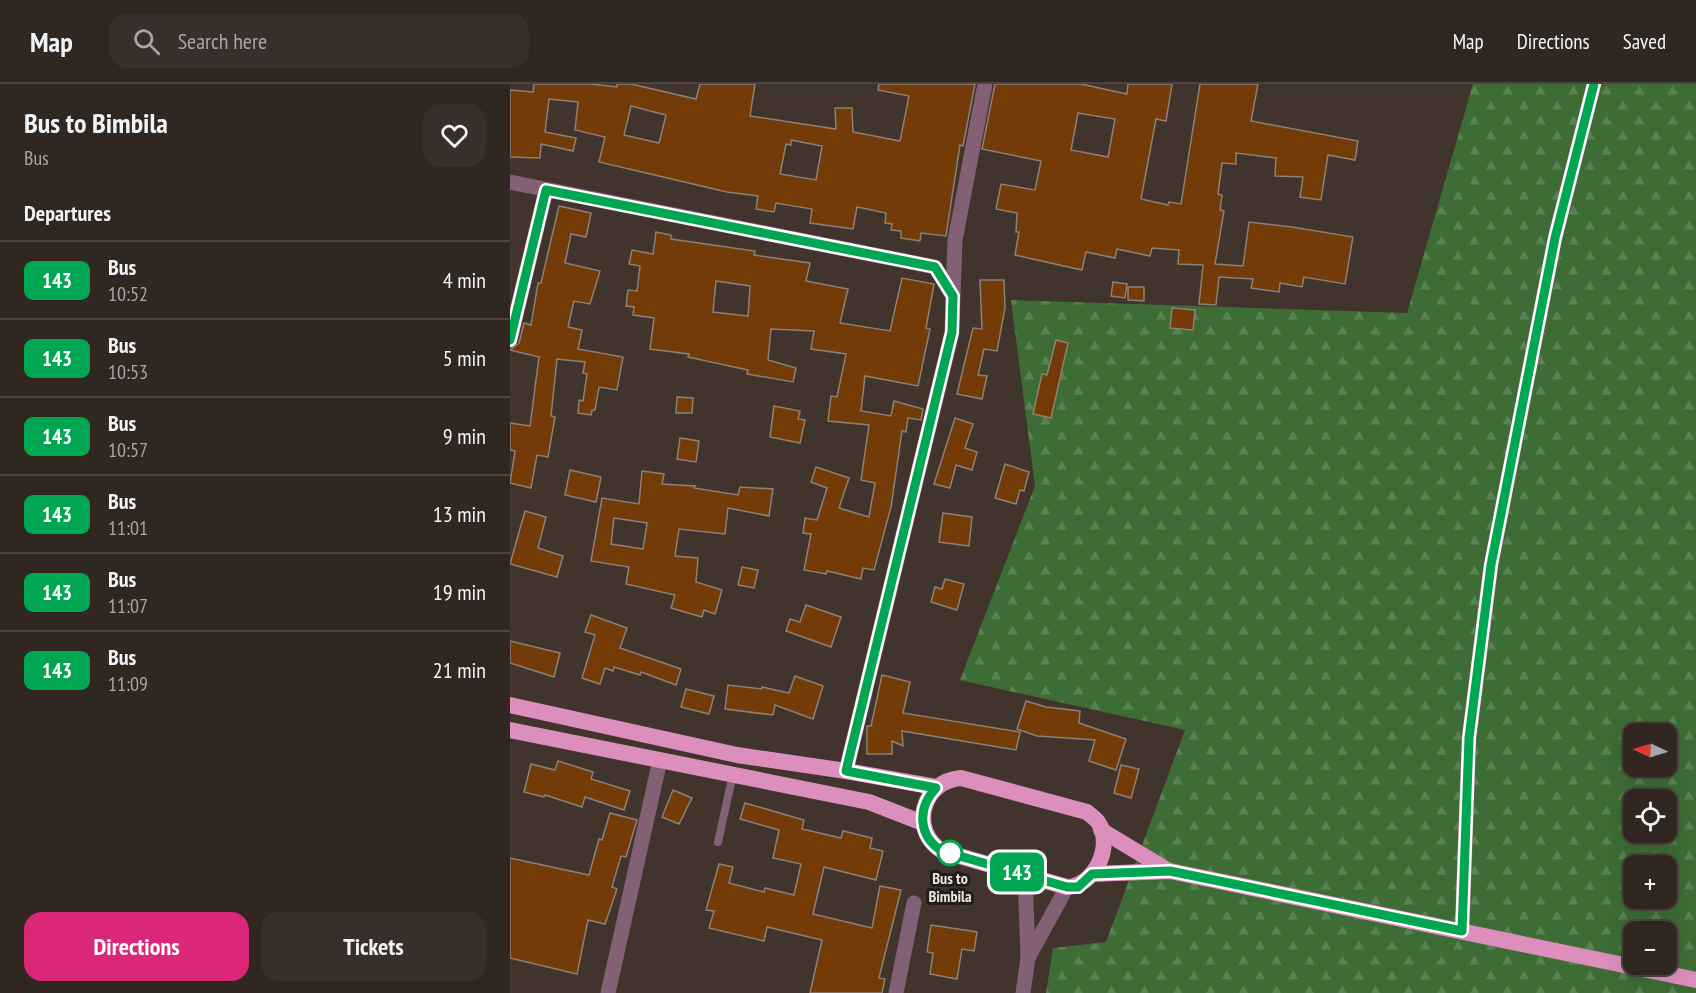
<!DOCTYPE html>
<meta charset="utf-8">
<style>
body{margin:0;font-family:"PT Sans Narrow",sans-serif;background:#382f2a;color:#f1f3f6;height:100vh;display:flex;flex-direction:column;font-size:22px;white-space:nowrap}
*{box-sizing:border-box;margin:0}
p{font-size:20px;color:#a8a5a5}
.icon{flex:none;width:33px;height:33px;fill:none;stroke:currentColor;stroke-width:2;stroke-linecap:round;stroke-linejoin:round}
.map{position:relative;flex:1;overflow:hidden}
.panel{display:flex;flex-direction:column;background:#302721;width:510px}
.panel>*{flex:none}
.badge{padding:0 12px;border-radius:9px;font-size:21px;line-height:39px}
.needle{width:39px;rotate:274deg}
.controls{position:absolute;left:1113px;top:639px;display:grid;gap:12px}
.controls a{display:grid;place-items:center;width:54px;height:54px;border-radius:12px;background:#302721;box-shadow:0 6px 24px #0002,0 0 0 2px #4b443f;font-size:30px}
.map>.badge{position:absolute;translate:-50% -50%;box-shadow:0 0 0 3px #fff}
h2{padding:0 24px;font-size:22px;line-height:54px}
.round{display:grid;place-items:center;flex:none;width:63px;height:63px;border-radius:18px;background:#382f2a}
.summary{display:flex;align-items:center;justify-content:space-between;height:102px;padding:0 24px}
h1{font-size:28px;font-weight:700;line-height:45px}
.primary-button{display:flex;gap:12px;margin-top:auto;padding:12px 24px}
.primary-button a{flex:1;height:69px;border-radius:18px;background:#db2777;color:#fff;font-size:24px;font-weight:700;line-height:69px;text-align:center}
.primary-button a+a{background:#382f2a;color:#f1f3f6}
ul{padding:0;list-style:none}
li{display:flex;align-items:center;gap:18px;height:78px;padding:0 24px;border-top:2px solid #4b443f}
li div{flex:1}
li b{display:block;font-size:22px}
li em{font-style:normal}
li .badge{min-width:66px;font-weight:700;text-align:center}
header{display:flex;align-items:center;gap:36px;box-sizing:border-box;height:84px;padding:0 30px;background:#302721;border-bottom:2px solid #4b443f}
header strong{font-size:28px}
nav{display:flex;gap:33px;margin-inline-start:auto;font-size:21px}
.search{width:420px;height:54px;background:#382f2a;display:flex;align-items:center;gap:15px;box-sizing:border-box;padding:0 21px;border-radius:18px;color:#a8a5a5;font-size:22px}
main{display:flex;flex:1;min-height:0}
.map>svg:first-child{display:block}
.forest{fill:url(#forest-firs);fill-rule:evenodd}
.building{fill:#733b08;stroke:#8e8076;stroke-width:1.5;fill-rule:evenodd}
.lines{fill:none;stroke-linecap:round;stroke-linejoin:round}
.service{stroke:#836075;stroke-width:8}
.minor{stroke:#836075;stroke-width:15}
.trunk{stroke:#dc8ebd;stroke-width:16}
.line-casing{stroke:#fff;stroke-width:14}
.line{stroke:#00a651;stroke-width:9}
.stop-dot{fill:#fff;stroke:#00a651;stroke-width:3}
.labels{text-anchor:middle;stroke-width:6;stroke-linejoin:round;paint-order:stroke}
.stop-label{font-size:16px;font-weight:bold;fill:#ebe3dd;stroke:#221d19}
</style>
<header>
<strong>Map</strong>
<div class="search"><svg class="icon" aria-label="search" viewBox="0 0 24 24"><circle cx="10" cy="10" r="6"/><path d="M15 15l6 6"/></svg>Search here</div>
<nav><a>Map</a><a>Directions</a><a>Saved</a></nav>
</header>
<main>
<section class="panel">
<div class="summary"><div><h1>Bus to Bimbila</h1><p>Bus</p></div><a class="round"><svg class="icon" aria-label="heart" viewBox="0 0 24 24"><path d="M12 20l-8-8c-3-5 5-10 8-4 3-6 11-1 8 4z"/></svg></a></div>
<h2>Departures</h2>
<ul>
<li><span class="badge" style="background:#00a651;color:#fff">143</span><div><b>Bus</b><p>10:52</p></div><em>4 min</em></li>
<li><span class="badge" style="background:#00a651;color:#fff">143</span><div><b>Bus</b><p>10:53</p></div><em>5 min</em></li>
<li><span class="badge" style="background:#00a651;color:#fff">143</span><div><b>Bus</b><p>10:57</p></div><em>9 min</em></li>
<li><span class="badge" style="background:#00a651;color:#fff">143</span><div><b>Bus</b><p>11:01</p></div><em>13 min</em></li>
<li><span class="badge" style="background:#00a651;color:#fff">143</span><div><b>Bus</b><p>11:07</p></div><em>19 min</em></li>
<li><span class="badge" style="background:#00a651;color:#fff">143</span><div><b>Bus</b><p>11:09</p></div><em>21 min</em></li>
</ul>
<div class="primary-button"><a>Directions</a><a>Tickets</a></div>
</section>
<div class="map">
<svg width="1186" height="909" viewBox="0 0 1186 909">
<defs>
<pattern id="forest-firs" width="22" height="20" patternUnits="userSpaceOnUse" patternTransform="scale(1.5)"><rect width="22" height="20" fill="#3d6d35"/><path d="M5 1l3.5 6h-7zM16 11l3.5 6h-7z" fill="#598252"/></pattern>
</defs>
<rect width="100%" height="100%" fill="#40342c"/>
<!-- forest -->
<path class="forest" d="M963,0H1186V909H536L543,864L596,858L675,646L450,596L525,402L501,216L897,229ZM1124,650H1156V682H1124ZM1124,716H1156V748H1124ZM1124,782H1156V814H1124ZM1124,848H1156V880H1124Z"/>
<!-- building -->
<g class="building">
<path d="M24,0H81L107,3V0H121L186,15L190,0H245L240,32L326,45L325,24H342L343,48L390,57L399,12L368,6L369,0H465L453,62L450,61L436,152L411,149L410,157L391,154V147L381,146L382,140L375,139L376,129L347,123L343,145L300,139L302,125L266,119L264,128L246,125L248,112L217,108L89,78L95,53L65,46L68,18L39,15L35,48L66,54L63,67L31,60L30,74L0,73V6L23,8ZM121,22L156,31L149,59L114,51ZM281,56L312,62L306,96L270,90L276,60L281,61Z"/>
<path d="M485,0H571L617,10L618,0H662L656,37L646,35L631,115L658,121L659,118L671,120L690,0H748L741,37L848,57L845,76L818,71L811,116L790,113L793,93L765,92L766,74L726,69V80L712,79L708,110L712,111L710,126L714,127L705,180L733,182L739,138L782,143L843,153L835,200L794,193L792,203L770,199L769,208L741,204L743,195L709,193L706,221L689,220L693,181L668,180L669,166L642,164L640,172L607,165L605,174L576,168L572,186L505,171L509,148H506L507,129L486,125L491,100L525,106L531,77L472,65ZM568,29L605,35L598,73L561,66Z"/>
<polygon points="49,122 81,129 76,153 61,150 55,179 90,187 80,220 64,217 58,243 72,246 68,265 113,273 107,306 89,303 85,326 82,326 81,331 68,329 69,316 73,317 77,290 73,289 75,278 47,275 41,332 45,333 38,373 27,371 21,404 0,399 5,367 0,366 0,339 20,342 29,273 0,266 9,259 14,239 21,241 28,199 31,199"/>
<path d="M146,148L161,151V155L245,167L244,171L300,179L296,197L338,205L330,239L380,247L392,194L424,200L416,244L420,245L408,302L355,292L351,327L381,332L384,317L413,325L411,336L398,334L396,348L392,347L381,423L364,486L353,484L351,495L317,487L316,490L294,486L301,450L293,449L295,434L307,436L317,404L301,398L306,383L339,394L329,424L359,433L365,399L351,396L359,341L318,337L321,312L327,313L336,270L301,265L304,247L261,245L258,276L286,284L283,298L237,290L238,286L178,273L179,270L140,265L144,234L123,231L124,223L116,222L118,206L127,207L130,182L119,180L122,166L143,170ZM206,197L240,202L238,232L203,228Z"/>
<polygon points="470,196 494,196 495,224 487,267 474,265 468,291 477,292 472,315 447,310 463,244 472,245"/>
<polygon points="603,198 617,200 615,214 601,212"/>
<polygon points="618,203 634,203 634,217 618,216"/>
<polygon points="662,224 685,226 683,246 660,244"/>
<polygon points="546,256 558,259 541,334 523,330 532,290 537,291"/>
<polygon points="167,313 183,314 182,329 166,329"/>
<polygon points="264,322 290,327 288,335 295,336 290,359 260,353"/>
<polygon points="445,334 463,340 455,364 467,368 462,386 446,381 440,404 424,400"/>
<polygon points="170,354 189,357 186,378 167,375"/>
<polygon points="495,380 519,388 514,407 510,406 506,420 485,414"/>
<polygon points="60,386 91,393 86,418 55,411"/>
<path d="M132,387L154,390L152,400L185,402L184,404L228,411L230,403L263,405L259,432L218,424L215,450L169,445L165,472L188,474L186,498L212,506L205,530L194,526L192,533L161,524L165,511L116,500L119,483L81,477L92,414L129,420ZM104,434L137,439L133,465L101,460Z"/>
<polygon points="15,427 36,433 28,464 53,472 47,493 0,480"/>
<polygon points="433,429 462,433 459,462 429,458"/>
<polygon points="232,483 248,486 244,504 228,501"/>
<polygon points="435,495 454,500 447,526 421,518 425,503 432,505"/>
<polygon points="296,521 331,533 321,563 276,547 280,535 290,538"/>
<polygon points="81,531 117,544 110,564 171,585 166,601 131,588 130,591 104,583 103,587 95,584 90,600 72,594 85,551 75,548"/>
<polygon points="0,557 50,569 44,593 0,579"/>
<polygon points="372,591 400,598 393,629 510,648 506,666 392,647 393,662 382,657 382,670 357,670 357,642 361,642"/>
<polygon points="285,592 313,602 303,635 265,621 263,631 215,625 218,601 252,605 252,603 279,609"/>
<polygon points="176,605 204,612 199,630 171,623"/>
<polygon points="516,617 536,623 570,627 569,639 616,655 606,686 579,677 585,656 527,652 507,645"/>
<polygon points="48,677 83,688 81,695 120,707 114,726 75,713 72,723 35,711 34,713 14,708 21,680 45,686"/>
<polygon points="611,681 629,685 621,714 604,709"/>
<polygon points="163,706 182,714 169,740 152,733"/>
<polygon points="235,719 294,736 292,745 331,754 333,747 362,754 360,764 373,767 366,796 314,783 303,830 362,844 370,802 391,806 369,894 375,895 372,909 300,909 312,856 257,843 254,857 199,844 204,827 196,826 209,780 223,783 219,799 254,808 255,804 284,811 291,780 263,774 269,746 230,735"/>
<polygon points="100,729 127,736 116,773 111,772 102,803 107,805 95,840 78,836 67,890 0,874 0,774 79,791 89,755 92,756"/>
<polygon points="421,841 467,848 464,867 452,865 447,895 420,890 423,869 417,868"/>
</g>
<g class="lines">
<!-- service -->
<polyline class="service" points="208,758 223,690"/>
<!-- minor -->
<g class="minor">
<polyline points="0,98 425,183 443,212 442,248 336,687"/>
<polyline points="443,212 445,156 475,0"/>
<polyline points="0,256 36,106"/>
<polyline points="952,847 959,654 981,481 1045,154 1084,0"/>
<polyline points="518,874 557,803"/>
<polyline points="98,909 150,676"/>
<polyline points="386,909 404,819"/>
<polyline points="513,909 518,874 515,791"/>
</g>
<!-- trunk -->
<g class="trunk">
<polyline points="0,621 227,671 336,687 426,703"/>
<polyline points="0,646 359,718 413,739"/>
<path d="M451,694L577,728C580,731 585,734 588,738C604,761 585,802 557,803L432,767C399,746 412,697 451,694Z"/>
<polyline points="591,746 659,787"/>
<polyline points="582,790 660,787 1186,896"/>
</g>
</g>
<g class="lines">
<!-- line casing -->
<g class="line-casing">
<path id="line" d="M0,256L36,106L425,183L443,212L442,248L336,687L426,704C407,724 408,752 432,767L557,803H568L582,790L660,787L952,847L959,654L981,481L1045,154L1084,0"/>
</g>
<!-- line -->
<use href="#line" class="line"/>
</g>
<!-- markers -->
<circle class="stop-dot" cx="440" cy="769" r="12"/>
<g class="labels">
<!-- stop labels -->
<g class="stop-label">
<text x="440" y="800">Bus to<tspan x="440" dy="18">Bimbila</tspan></text>
</g>
</g>
</svg>
<div class="controls">
<a><svg class="needle" viewBox="-14 -14 28 28"><path d="M0-13l5 13h-10z" fill="#e53935"/><path d="M0 13l5-13h-10z" fill="#a8a5a5"/></svg></a>
<a><svg class="icon" aria-label="locate" viewBox="0 0 24 24"><circle cx="12" cy="12" r="6"/><path d="M12 2v4M12 18v4M2 12h4M18 12h4"/></svg></a>
<a>+</a>
<a>−</a>
</div>
<b class="badge" style="left:507px;top:788px;background:#00a651;color:#fff">143</b>
</div>
</main>
